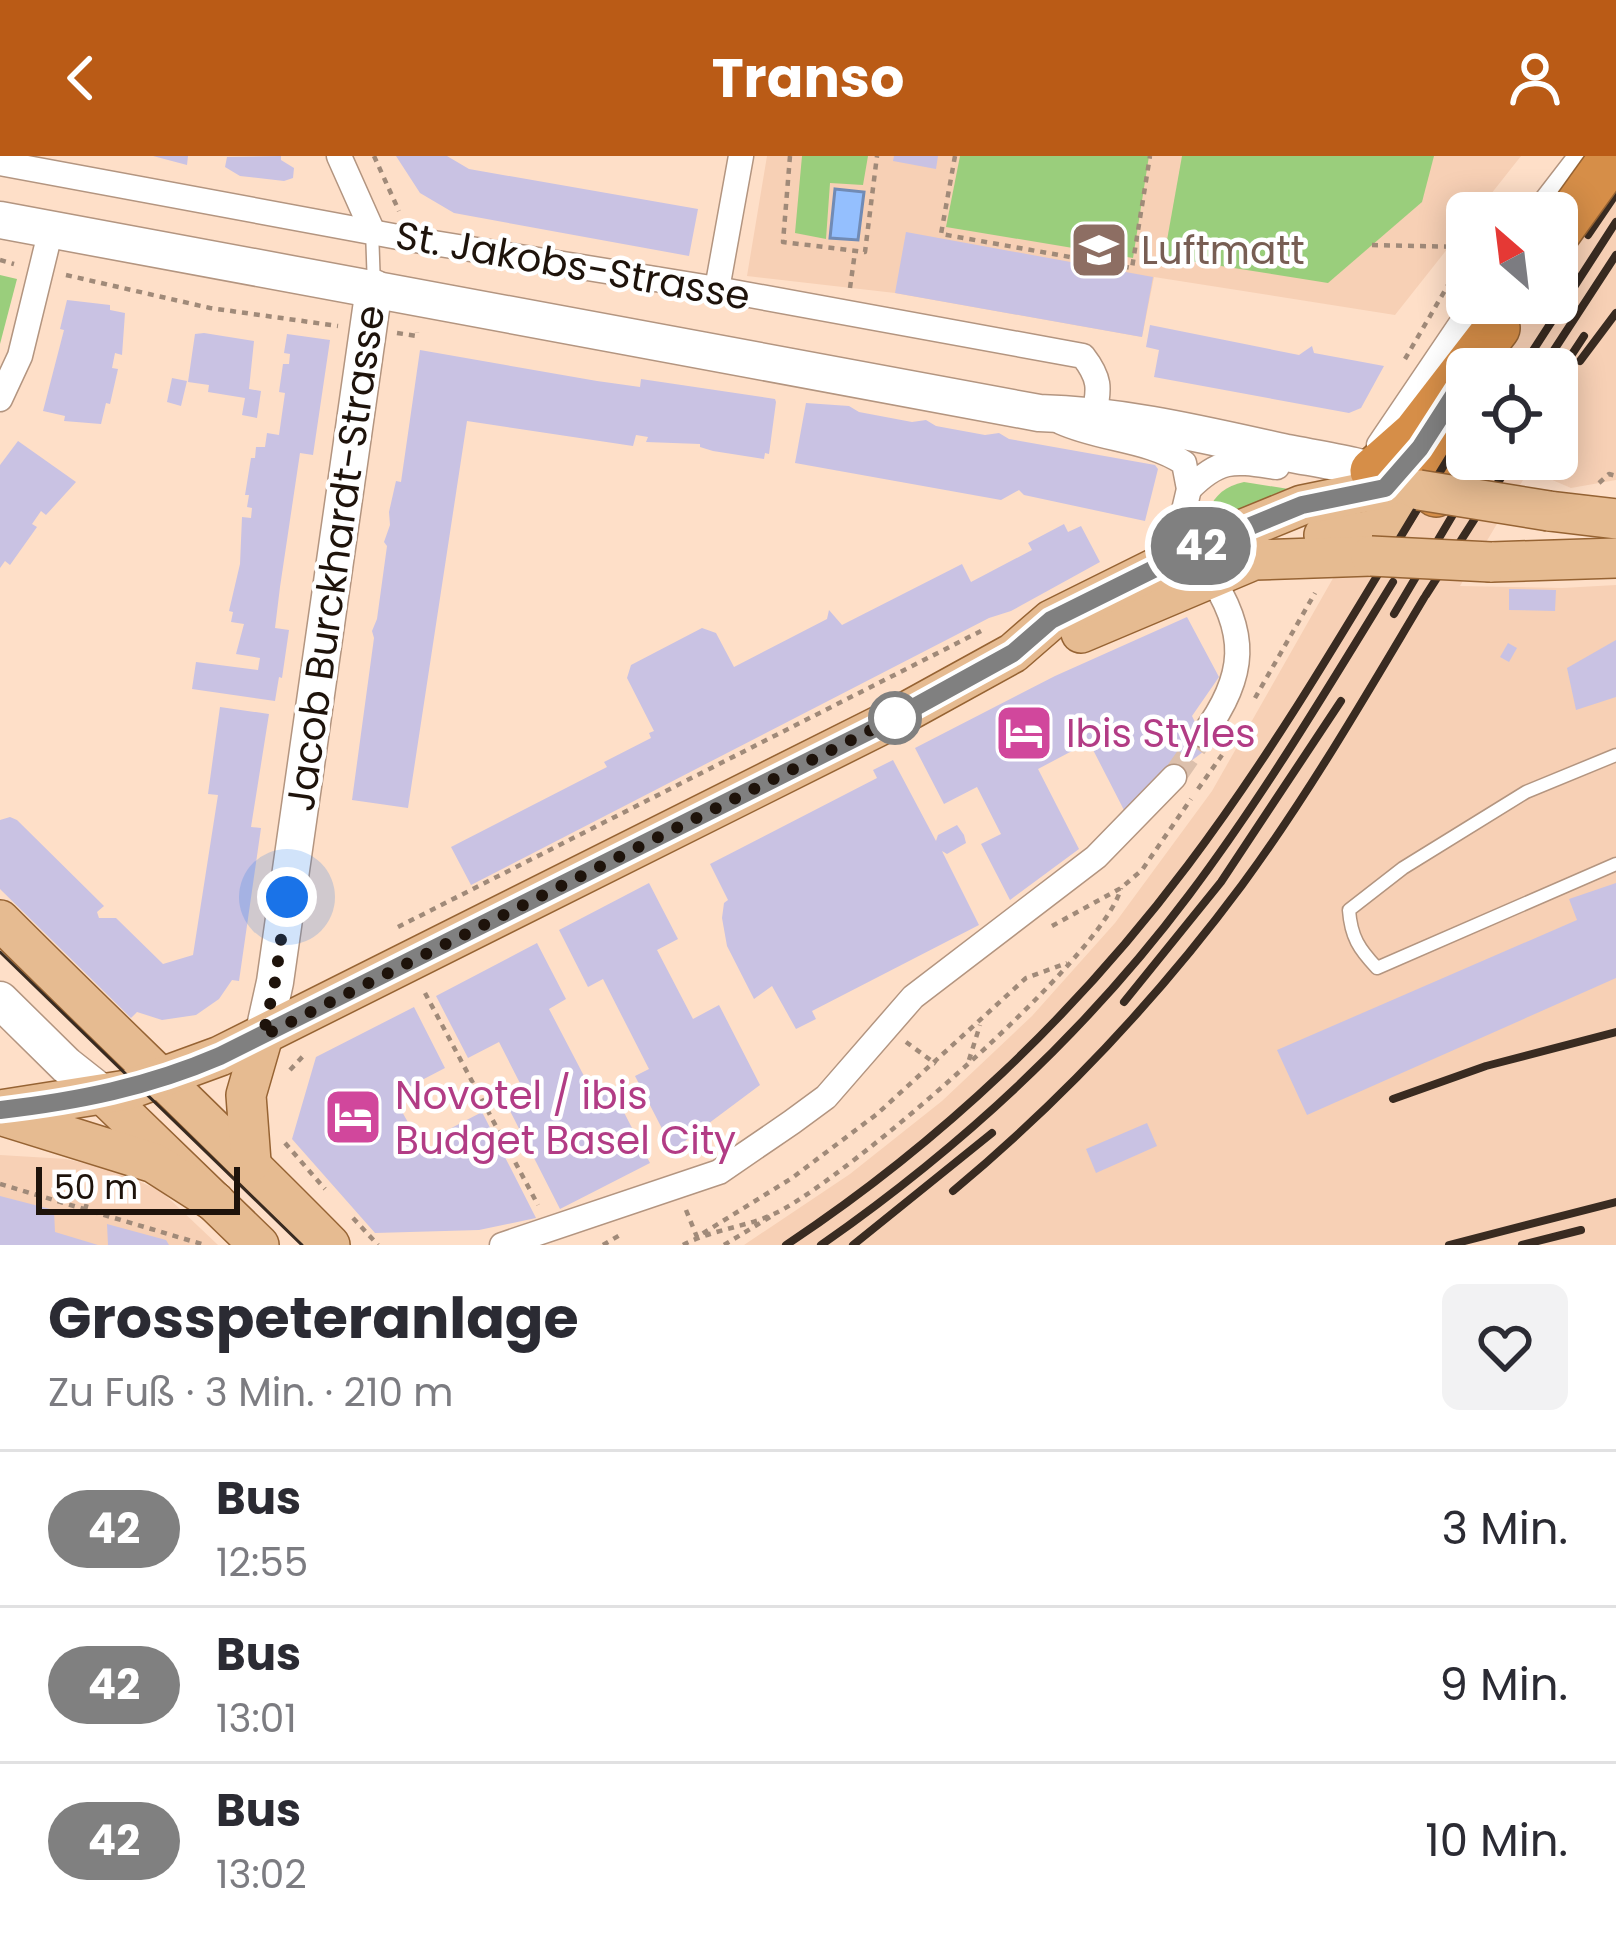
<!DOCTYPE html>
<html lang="de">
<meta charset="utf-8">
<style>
body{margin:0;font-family:Poppins,sans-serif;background:#f2f2f3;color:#2b2b33;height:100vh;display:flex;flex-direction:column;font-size:45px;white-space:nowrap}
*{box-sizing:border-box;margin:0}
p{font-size:39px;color:#7c7c81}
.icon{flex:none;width:66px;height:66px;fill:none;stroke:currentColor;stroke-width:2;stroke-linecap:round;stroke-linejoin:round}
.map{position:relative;height:1089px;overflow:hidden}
.sheet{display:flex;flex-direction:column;background:#fff;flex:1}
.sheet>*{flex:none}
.badge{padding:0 24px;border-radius:39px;font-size:42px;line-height:78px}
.needle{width:78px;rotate:332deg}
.controls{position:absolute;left:1446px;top:36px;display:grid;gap:24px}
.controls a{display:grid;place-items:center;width:132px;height:132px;border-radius:18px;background:#fff;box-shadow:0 6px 30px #0003;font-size:60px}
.scale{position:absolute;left:36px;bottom:30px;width:204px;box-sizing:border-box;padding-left:12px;border:6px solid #1e130b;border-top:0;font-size:33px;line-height:42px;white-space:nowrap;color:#1e130b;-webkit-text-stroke:9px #fff;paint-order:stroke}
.you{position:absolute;width:60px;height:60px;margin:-30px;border:9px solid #fff;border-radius:50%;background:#1a73e8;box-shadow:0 0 0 18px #1a73e833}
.map>.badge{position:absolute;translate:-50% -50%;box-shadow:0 0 0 6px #fff}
.round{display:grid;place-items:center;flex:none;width:126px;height:126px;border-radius:18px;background:#f2f2f3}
.head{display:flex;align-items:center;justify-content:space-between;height:204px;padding:0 48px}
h1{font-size:57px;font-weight:700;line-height:90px}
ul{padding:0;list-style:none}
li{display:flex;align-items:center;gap:36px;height:156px;padding:0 48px;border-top:3px solid #e1e1e2}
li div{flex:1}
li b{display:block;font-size:45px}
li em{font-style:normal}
li .badge{min-width:132px;font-weight:700;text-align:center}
header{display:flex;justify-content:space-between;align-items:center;height:156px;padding:0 48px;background:#ba5b16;color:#fff;font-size:54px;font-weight:700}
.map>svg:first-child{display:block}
.built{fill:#f7d0b5}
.green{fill:#9ace7c}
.water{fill:#94bffe;stroke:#718bb5;stroke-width:3}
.building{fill:#c9c2e3}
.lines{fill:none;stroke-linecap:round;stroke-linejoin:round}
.street-tunnel{stroke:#dcc0ac;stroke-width:24;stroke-dasharray:24 12;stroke-linecap:butt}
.lane-casing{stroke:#b39580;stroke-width:15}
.street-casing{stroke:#b39580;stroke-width:27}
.secondary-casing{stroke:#b39580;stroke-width:39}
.primary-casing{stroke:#966333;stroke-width:42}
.highway-casing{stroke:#966333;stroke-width:48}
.path{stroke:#a08a79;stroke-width:4.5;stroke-dasharray:6 6;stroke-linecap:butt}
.lane{stroke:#fff;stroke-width:12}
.street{stroke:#fff;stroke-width:24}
.secondary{stroke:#fff;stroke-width:36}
.primary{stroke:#e6bb91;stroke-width:39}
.highway{stroke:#d68e48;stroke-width:45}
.tram{stroke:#392b21;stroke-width:3}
.rail{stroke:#392b21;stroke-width:8}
.primary-bridge-casing{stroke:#966333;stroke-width:42;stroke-linecap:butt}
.highway-bridge-casing{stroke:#966333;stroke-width:48;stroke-linecap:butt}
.primary-bridge{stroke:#e6bb91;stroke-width:39}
.highway-bridge{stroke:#d68e48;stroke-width:45}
.line-casing{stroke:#fff;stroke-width:27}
.line{stroke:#808080;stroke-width:18}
.walk{stroke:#1e130b;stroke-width:12;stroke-dasharray:0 21.6}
.stop-dot{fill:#fff;stroke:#808080;stroke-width:6}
.labels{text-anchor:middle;stroke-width:9;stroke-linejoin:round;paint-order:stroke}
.education-label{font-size:39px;fill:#785e54;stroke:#fff;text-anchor:start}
.street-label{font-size:39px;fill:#1e130b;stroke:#fff}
.hotel-label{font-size:39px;fill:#b23c85;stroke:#fff;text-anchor:start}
</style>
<header><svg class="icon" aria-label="back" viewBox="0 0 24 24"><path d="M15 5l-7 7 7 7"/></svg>Transo<svg class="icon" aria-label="person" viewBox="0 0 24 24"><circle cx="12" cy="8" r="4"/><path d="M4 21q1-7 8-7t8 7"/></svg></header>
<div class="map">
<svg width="1616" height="1089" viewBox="0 0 1616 1089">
<rect width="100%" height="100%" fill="#fedfc8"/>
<!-- built -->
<g class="built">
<polygon points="767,0 1521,0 1476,57 1467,57 1467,68 1395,159 1154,121 1142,181 895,137 747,120"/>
<polygon points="1616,26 1616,324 1571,332 1529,314 1460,430 1562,432 1616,429 1616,1089 744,1089 850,1018 942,945 1032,860 1115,767 1212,635 1332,424 1467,233 1467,303 1557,303 1557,213 1481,213 1528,147 1557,147 1557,107"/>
<polygon points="0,999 66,1003 113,1014 161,1035 218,1089 0,1089"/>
</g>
<!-- green -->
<g class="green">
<polygon points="802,0 868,0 863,29 830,27 826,83 795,77"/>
<polygon points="960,0 1149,0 1133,102 946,71"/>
<polygon points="1182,0 1434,0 1422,46 1328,127 1164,101"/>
<polygon points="0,119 17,123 0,188"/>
<path d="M1244,326L1301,335L1208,378C1204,350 1217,332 1244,326Z"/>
</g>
<!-- water -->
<polygon class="water" points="835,33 864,36 858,84 830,82"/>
<!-- building -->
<g class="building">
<polygon points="153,0 188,0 187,9"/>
<polygon points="281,0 281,4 294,12 293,22 284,25 240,20 225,11 227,1"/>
<polygon points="396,0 447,0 469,13 698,53 689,100 454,57 420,37"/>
<polygon points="894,0 938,0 936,13 893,5"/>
<polygon points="906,76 1153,121 1142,181 895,137"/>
<polygon points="67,144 110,149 110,154 125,157 122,199 115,197 112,212 118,213 110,248 106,247 101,268 64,265 65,260 43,255 64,174 60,173"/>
<polygon points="1150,169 1299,199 1312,190 1314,197 1384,210 1361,252 1349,257 1154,221 1159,194 1146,191"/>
<polygon points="204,177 254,185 249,233 261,235 257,262 242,259 245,242 208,236 209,229 188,226 195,178"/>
<polygon points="287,178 330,184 313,299 300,297 280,431 275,472 289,474 282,522 279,521 275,545 192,533 196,506 258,514 260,502 236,498 244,468 231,466 233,456 229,455 240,408 242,361 251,362 252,352 247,351 249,339 245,339 251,302 255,302 256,291 265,291 267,277 279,279 285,237 279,236 283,208 289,208 290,198 284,197"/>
<polygon points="420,194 597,225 640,231 641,223 775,243 776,246 769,298 765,297 764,303 713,295 700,291 700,288 646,286 648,281 636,279 633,290 467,265 408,652 352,644 374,482 372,475 377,463 387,390 384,386 390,369 389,356 396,325 401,326"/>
<polygon points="172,222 187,225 181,250 167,246"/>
<polygon points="806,247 849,250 859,256 912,266 926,264 936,270 985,279 999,277 1009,283 1155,309 1158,313 1145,365 1024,339 1019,334 1001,344 795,307"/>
<polygon points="18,285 76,326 46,359 41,355 32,368 37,371 10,409 5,405 0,412 0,309"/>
<polygon points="1064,368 1068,376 1081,370 1100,406 1011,455 989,462 471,729 451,691 607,611 604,606 651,582 649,577 654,575 627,522 631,509 702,472 716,477 734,511 827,463 829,454 842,469 962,408 971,426 1032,394 1028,387"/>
<polygon points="1509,433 1556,434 1555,455 1509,454"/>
<polygon points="1187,461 1219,521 1192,560 1208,592 1125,656 1089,586 1038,613 1079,693 1010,744 981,688 1001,678 977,631 944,648 915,592 1055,520"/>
<polygon points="1616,484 1616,541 1576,554 1567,512"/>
<polygon points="1508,487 1517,492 1509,506 1500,501"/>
<polygon points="220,551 269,558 251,671 261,672 239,825 232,824 219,843 196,859 162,864 137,856 131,862 0,733 0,664 10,661 17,664 104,750 97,756 99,762 116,762 163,808 193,799 218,639 208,638"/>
<polygon points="893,604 936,685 938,679 957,669 964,679 966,687 947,698 942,695 979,769 812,855 816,863 796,873 772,830 754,843 727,790 722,762 724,747 728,744 710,708 877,622 873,614"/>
<polygon points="649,727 678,783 657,794 693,863 719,849 760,929 673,994 635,920 649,913 603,823 588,831 559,774"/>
<polygon points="1616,727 1616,822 1307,959 1277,894 1577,764 1569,743"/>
<polygon points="537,787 566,843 549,853 595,941 612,933 650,1007 560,1053 506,947 525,937 499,886 468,902 436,840"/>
<polygon points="414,851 445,912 397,937 400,952 425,997 441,990 436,980 482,956 536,1062 479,1074 375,1077 292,983 316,901"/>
<polygon points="1147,967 1157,990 1096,1017 1086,993"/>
<polygon points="0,1040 54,1054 55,1076 98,1089 0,1089"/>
<polygon points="107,1068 166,1084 169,1089 108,1089"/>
</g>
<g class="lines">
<!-- street-tunnel -->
<polyline class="street-tunnel" points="1174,621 1203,579"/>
<!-- lane casing -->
<g class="lane-casing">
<g id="lane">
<polyline points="372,74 374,131"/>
<path d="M1616,599L1526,636L1403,712L1349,754C1351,781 1359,793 1377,812L1616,708"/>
</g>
</g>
<!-- street casing -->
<g class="street-casing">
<g id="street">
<polyline points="339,0 372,74"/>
<path d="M0,7L409,83L717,133L1083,200C1100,222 1100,232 1094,258"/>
<polyline points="1537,57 1581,0"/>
<polyline points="717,133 741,0"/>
<polyline points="0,243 20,200 51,73"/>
<path d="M1061,266C1101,284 1148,283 1184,307L1189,333L1172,405"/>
<polyline points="1379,289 1475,147"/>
<path d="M1189,333C1221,301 1234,305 1277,311"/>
<path d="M1203,579C1247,520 1249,476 1207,415"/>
<polyline points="502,1089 719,1016 792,966 826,941 913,841 1096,701 1174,621"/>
</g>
</g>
<!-- secondary casing -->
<g class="secondary-casing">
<g id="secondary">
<path d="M0,64L1039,257C1124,259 1205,279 1287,297C1323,304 1362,309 1396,323"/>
<polyline points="0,844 66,909 104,939"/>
<polyline points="263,880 275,826 374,132"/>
</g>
</g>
<!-- primary casing -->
<g class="primary-casing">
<g id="primary">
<polyline points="1549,355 1616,363"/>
<path d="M1324,379C1374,375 1389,380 1408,330"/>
<polyline points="1491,406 1616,402"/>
<polyline points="1081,477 1254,404 1371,400"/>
<path d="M0,764C109,873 222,979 330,1089"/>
<polyline points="104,939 259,1089"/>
<polyline points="0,954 127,934 220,900 895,562 1013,497 1051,464 1192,394 1302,349 1385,332 1396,323 1419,334"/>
<polyline points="0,959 154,1007 215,1046"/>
<polyline points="251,1006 246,939 263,880"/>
</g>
</g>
<!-- highway casing -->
<g class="highway-casing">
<g id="highway">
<polyline points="1373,315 1416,277 1497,172"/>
<polyline points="1436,338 1440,301 1463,242"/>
</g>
</g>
<!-- path -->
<g class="path">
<polyline points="374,0 399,55"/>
<polyline points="790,0 783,86 865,96 877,0"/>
<polyline points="955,0 941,78 1132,112 1150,0"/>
<polyline points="1372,89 1467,91"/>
<polyline points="0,104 14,108"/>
<polyline points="66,119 210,152 338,170"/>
<polyline points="850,132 855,96"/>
<polyline points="397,177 417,180 417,176"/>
<polyline points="1405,203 1451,124 1464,121"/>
<polyline points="1599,327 1609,318 1616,320"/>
<polyline points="1255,542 1315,437"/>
<polyline points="1198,633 1222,599"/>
<polyline points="1052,770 1121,732 1142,714 1191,643"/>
<polyline points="398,771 981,475"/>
<polyline points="425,837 538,1049"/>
<polyline points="906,886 936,908"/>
<polyline points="969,904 980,869"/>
<polyline points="290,914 305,898"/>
<polyline points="285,987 325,1033"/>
<polyline points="0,1028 205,1089"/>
<polyline points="85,1054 93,1025"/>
<polyline points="686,1054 697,1081 792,1022 877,958 1026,822 1067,807"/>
<polyline points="353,1062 378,1089"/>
<polyline points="603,1089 620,1079"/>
<path d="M683,1089C713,1073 748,1071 778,1056C849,1020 1103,802 1121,732"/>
<polyline points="724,1089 770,1061"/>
</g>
<!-- lane -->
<use href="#lane" class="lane"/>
<!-- street -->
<use href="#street" class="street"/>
<!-- secondary -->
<use href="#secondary" class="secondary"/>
<!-- primary -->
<use href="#primary" class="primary"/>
<!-- highway -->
<use href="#highway" class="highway"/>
<!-- tram -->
<polyline class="tram" points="0,796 302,1089"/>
<!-- rail -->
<g class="rail">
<polyline points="1588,79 1616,38"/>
<polyline points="1554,194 1616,99"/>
<polyline points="1580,205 1616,157"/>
<polyline points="1521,213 1616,66"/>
<polyline points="1557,221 1584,180"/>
<polyline points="1426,439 1513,303"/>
<polyline points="1394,458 1486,303"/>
<polyline points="1124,846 1221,726 1341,545"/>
<polyline points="1393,943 1486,910 1616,876"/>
<path d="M953,1035C1061,945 1158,842 1242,729C1309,638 1366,539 1424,442"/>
<path d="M786,1089C940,987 1077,857 1188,709C1292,571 1376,418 1467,272"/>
<path d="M821,1089C960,992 1087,875 1189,739C1264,639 1328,532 1393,426"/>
<polyline points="853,1089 992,977"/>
<polyline points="1449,1089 1616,1046"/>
<polyline points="1522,1089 1581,1074"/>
</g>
<!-- primary-bridge casing -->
<g class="primary-bridge-casing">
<g id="primary-bridge">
<polyline points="1419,334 1549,355"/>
<polyline points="1371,400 1491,406"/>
</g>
</g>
<!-- highway-bridge casing -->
<g class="highway-bridge-casing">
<polyline id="highway-bridge" points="1557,78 1613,0"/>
</g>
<!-- primary-bridge -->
<use href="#primary-bridge" class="primary-bridge"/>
<!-- highway-bridge -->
<use href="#highway-bridge" class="highway-bridge"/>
</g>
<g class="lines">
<!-- line casing -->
<g class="line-casing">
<path id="line" d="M0,954C78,945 148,931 220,900L895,562L1013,497L1051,464L1192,394L1302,349L1385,332L1420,292L1467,219"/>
</g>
<!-- line -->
<use href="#line" class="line"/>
<!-- walk -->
<polyline class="walk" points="287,741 275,826 263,880 895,562"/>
</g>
<!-- icons -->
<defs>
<g id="school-square" transform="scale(3)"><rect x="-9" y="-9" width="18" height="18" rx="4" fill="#8d6e63" stroke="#fff"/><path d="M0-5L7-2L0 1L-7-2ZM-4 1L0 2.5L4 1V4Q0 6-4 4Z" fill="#fff"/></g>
<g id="hotel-square" transform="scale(3)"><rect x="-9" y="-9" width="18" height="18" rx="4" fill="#d1479c" stroke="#fff"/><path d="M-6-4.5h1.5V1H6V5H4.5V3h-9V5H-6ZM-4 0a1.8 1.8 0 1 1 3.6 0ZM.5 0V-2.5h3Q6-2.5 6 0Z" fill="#fff"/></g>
</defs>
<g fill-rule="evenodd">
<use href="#school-square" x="1099" y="94"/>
<use href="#hotel-square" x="1024" y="577"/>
<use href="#hotel-square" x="353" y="961"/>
</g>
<!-- markers -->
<circle class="stop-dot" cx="895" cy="562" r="24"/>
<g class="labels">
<!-- education labels -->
<g class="education-label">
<text x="1141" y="108">Luftmatt</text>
</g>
<!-- street labels -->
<g class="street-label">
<text transform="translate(573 109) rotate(10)" y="14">St. Jakobs-Strasse</text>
<text transform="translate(335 402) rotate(-82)" y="14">Jacob Burckhardt-Strasse</text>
</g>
<!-- hotel labels -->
<g class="hotel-label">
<text x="1066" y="591">Ibis Styles</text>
<text x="395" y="953">Novotel / ibis<tspan x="395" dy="45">Budget Basel City</tspan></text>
</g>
</g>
</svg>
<div class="controls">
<a><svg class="needle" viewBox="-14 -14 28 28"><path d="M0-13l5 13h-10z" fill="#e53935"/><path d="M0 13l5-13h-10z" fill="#7c7c81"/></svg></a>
<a><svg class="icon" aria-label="locate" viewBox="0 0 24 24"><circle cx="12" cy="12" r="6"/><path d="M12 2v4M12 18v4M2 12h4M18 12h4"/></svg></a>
</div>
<div class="scale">50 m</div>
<div class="you" style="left:287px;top:741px"></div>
<b class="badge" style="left:1201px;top:390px;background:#808080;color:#fff">42</b>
</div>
<section class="sheet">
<div class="head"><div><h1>Grosspeteranlage</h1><p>Zu Fuß · 3 Min. · 210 m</p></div><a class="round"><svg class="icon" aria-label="heart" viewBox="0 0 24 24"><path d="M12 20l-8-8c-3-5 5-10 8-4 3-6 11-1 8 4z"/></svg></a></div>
<ul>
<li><span class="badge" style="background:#808080;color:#fff">42</span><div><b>Bus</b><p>12:55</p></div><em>3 Min.</em></li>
<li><span class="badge" style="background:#808080;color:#fff">42</span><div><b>Bus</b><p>13:01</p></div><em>9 Min.</em></li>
<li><span class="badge" style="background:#808080;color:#fff">42</span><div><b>Bus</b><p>13:02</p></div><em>10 Min.</em></li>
</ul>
</section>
